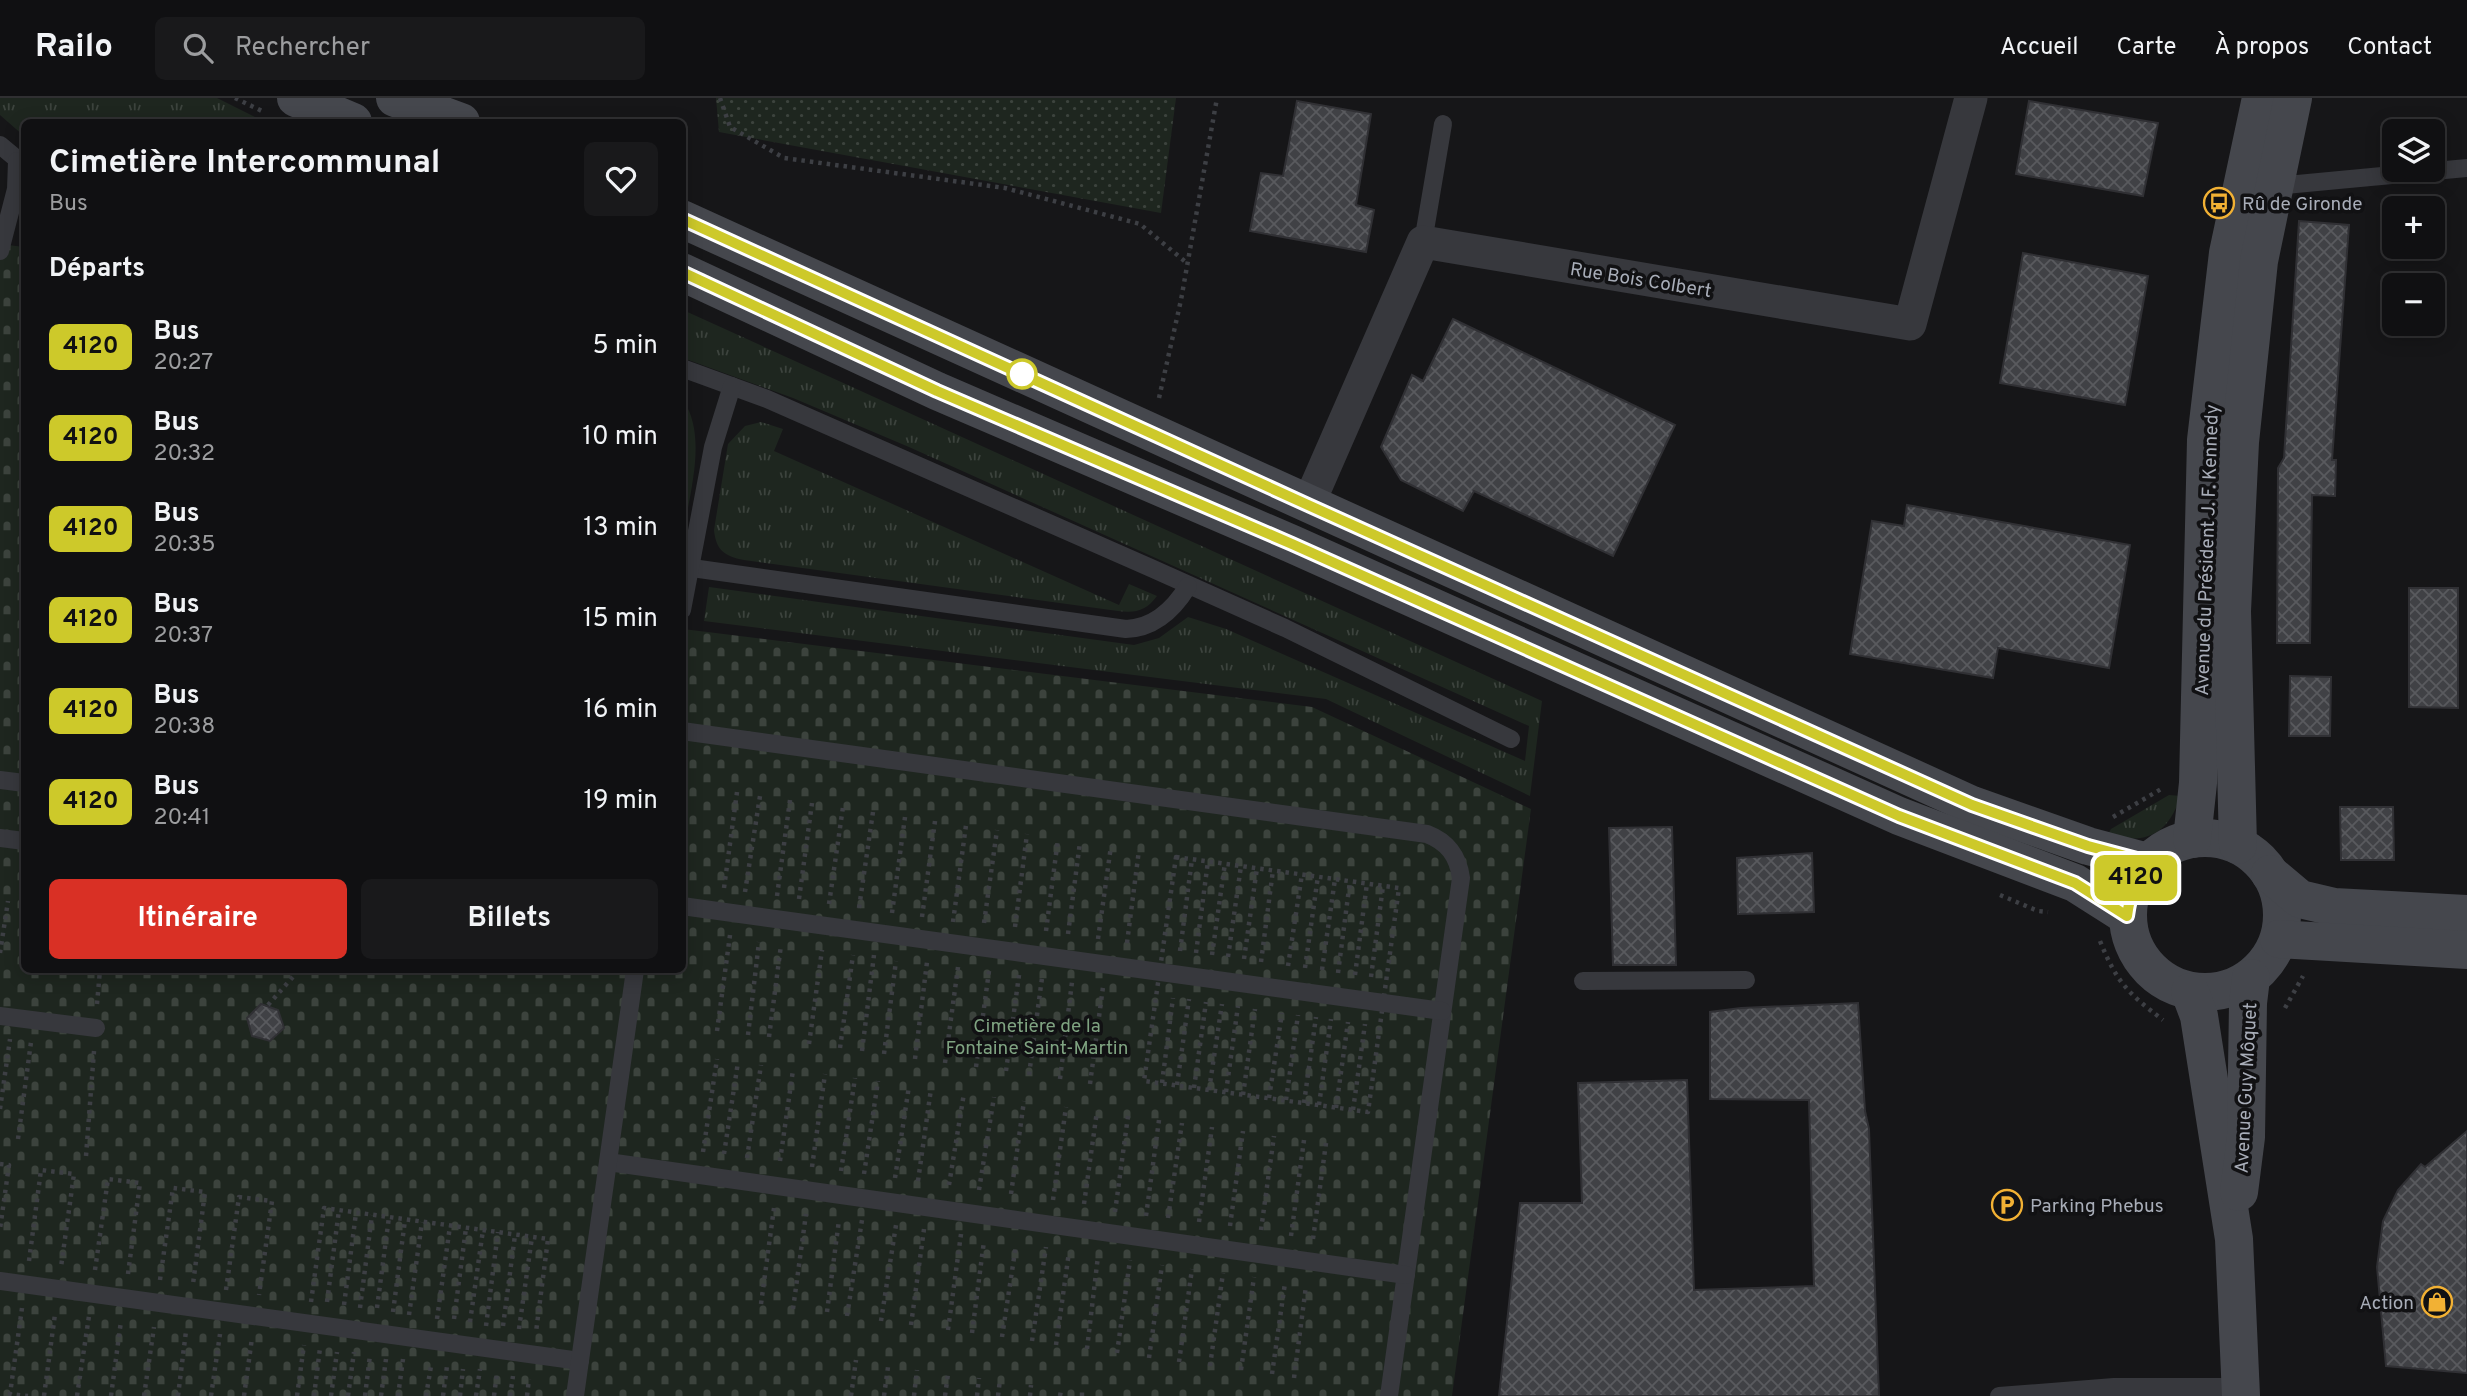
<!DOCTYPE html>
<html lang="fr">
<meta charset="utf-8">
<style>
body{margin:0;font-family:Overpass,sans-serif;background:#19191b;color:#f1f3f6;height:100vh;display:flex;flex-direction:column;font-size:26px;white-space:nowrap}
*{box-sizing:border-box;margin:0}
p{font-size:23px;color:#9c9d9f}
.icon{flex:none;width:38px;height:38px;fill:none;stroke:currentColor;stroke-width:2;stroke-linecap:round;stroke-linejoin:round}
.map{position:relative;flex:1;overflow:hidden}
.details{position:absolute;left:21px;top:21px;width:665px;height:854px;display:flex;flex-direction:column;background:#101012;border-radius:10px;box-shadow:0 4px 18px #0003,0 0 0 2px #303032}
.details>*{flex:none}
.badge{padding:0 14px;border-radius:10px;font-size:24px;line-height:46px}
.controls{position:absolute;left:2382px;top:21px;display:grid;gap:14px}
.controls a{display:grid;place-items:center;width:63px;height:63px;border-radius:10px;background:#101012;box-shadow:0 4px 18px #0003,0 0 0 2px #303032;font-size:35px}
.map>.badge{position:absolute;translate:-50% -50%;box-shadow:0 0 0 4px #fff}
h2{padding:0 28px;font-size:26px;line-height:63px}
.round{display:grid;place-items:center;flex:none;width:74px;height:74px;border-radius:10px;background:#19191b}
.overview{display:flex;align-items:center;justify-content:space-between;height:119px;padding:0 28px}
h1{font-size:33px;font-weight:700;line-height:52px}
.cta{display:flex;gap:14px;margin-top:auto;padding:14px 28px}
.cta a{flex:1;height:80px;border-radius:10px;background:#d93025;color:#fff;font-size:28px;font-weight:700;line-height:80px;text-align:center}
.cta a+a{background:#19191b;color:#f1f3f6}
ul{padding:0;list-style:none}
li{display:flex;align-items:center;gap:21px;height:91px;padding:0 28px}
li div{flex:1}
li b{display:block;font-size:26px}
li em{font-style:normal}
li .badge{min-width:77px;font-weight:700;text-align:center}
header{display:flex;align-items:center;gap:42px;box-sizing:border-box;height:98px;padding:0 35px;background:#101012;border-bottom:2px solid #303032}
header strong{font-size:33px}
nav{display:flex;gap:38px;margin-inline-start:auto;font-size:24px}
.search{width:490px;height:63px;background:#19191b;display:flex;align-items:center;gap:18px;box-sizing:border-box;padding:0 24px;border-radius:10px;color:#9c9d9f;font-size:26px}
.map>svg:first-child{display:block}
.grass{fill:url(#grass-tufts)}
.cemetery{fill:url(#cemetery-stones)}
.garden{fill:url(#garden-dots)}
.building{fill:url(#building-cross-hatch);stroke:#303034;stroke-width:2}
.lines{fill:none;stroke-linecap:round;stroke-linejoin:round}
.path{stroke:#3d3f44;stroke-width:4.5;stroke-dasharray:3.5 5;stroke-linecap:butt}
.lane{stroke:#37383d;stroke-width:18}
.street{stroke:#37383d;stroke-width:33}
.secondary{stroke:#45474d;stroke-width:38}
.line-casing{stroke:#fff;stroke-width:16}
.line{stroke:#cdc92a;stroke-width:10}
.stop-dot{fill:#fff;stroke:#cdc92a;stroke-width:3.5}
.labels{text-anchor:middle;stroke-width:7;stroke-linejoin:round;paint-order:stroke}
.poi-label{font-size:19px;fill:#a8adb8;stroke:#111113;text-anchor:start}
.street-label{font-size:19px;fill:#a8adb8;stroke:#111113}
.park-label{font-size:19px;fill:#7fa381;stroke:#111113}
</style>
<header>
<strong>Railo</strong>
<div class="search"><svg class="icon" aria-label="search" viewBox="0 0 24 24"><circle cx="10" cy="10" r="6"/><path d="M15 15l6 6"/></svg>Rechercher</div>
<nav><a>Accueil</a><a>Carte</a><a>À propos</a><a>Contact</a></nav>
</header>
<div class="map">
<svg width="2467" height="1298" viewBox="0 0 2467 1298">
<defs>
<pattern id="grass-tufts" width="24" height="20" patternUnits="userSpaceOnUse" patternTransform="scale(1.75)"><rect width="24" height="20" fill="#1e261f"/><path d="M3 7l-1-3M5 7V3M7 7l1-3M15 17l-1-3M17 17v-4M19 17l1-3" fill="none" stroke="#3c433d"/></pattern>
<pattern id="cemetery-stones" width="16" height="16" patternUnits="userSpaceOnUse" patternTransform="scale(1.75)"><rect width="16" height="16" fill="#1e261f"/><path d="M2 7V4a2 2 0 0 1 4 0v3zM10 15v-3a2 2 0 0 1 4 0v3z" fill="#3c433d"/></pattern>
<pattern id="garden-dots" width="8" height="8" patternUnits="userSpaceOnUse" patternTransform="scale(1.75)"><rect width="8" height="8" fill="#1e261f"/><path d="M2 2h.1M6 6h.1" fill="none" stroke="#3c433d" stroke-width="1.8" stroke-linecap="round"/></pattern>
<pattern id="building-cross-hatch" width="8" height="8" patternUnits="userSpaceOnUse" patternTransform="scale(1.75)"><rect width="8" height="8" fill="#404145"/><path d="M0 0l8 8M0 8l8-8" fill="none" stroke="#595a5e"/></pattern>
</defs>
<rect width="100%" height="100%" fill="#161618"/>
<!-- grass -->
<g class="grass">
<polygon points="0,0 217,0 261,22 262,24 24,24 24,38 0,17"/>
<polygon points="683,212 1542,603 1530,698 1326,601 704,523 709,489 1134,547 1159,540 1188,519 1226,531 1525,663 1529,628 909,349 793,300 683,260"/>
<path d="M683,302C708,338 689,397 683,438Z"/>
<path d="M761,324L783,331L774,353L1119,507L1129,486L1157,498C1146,513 1136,515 1118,513L744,462C724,458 716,452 714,432L728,346L745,328Z"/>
<path d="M2169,697L2181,698C2165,741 2147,743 2106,740L2111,731Z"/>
</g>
<!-- cemetery -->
<polygon class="cemetery" points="0,146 24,149 24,872 682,872 683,531 1312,609 1531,711 1452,1298 0,1298"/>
<!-- garden -->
<polygon class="garden" points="716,0 1176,0 1161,115 719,34"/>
<!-- building -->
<g class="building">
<polygon points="1297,3 1371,16 1356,107 1374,112 1366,154 1250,133 1261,75 1283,78"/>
<polygon points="2029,3 2158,25 2143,98 2016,76"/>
<polygon points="2299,123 2349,127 2332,362 2336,362 2335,398 2312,397 2310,545 2277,545 2278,370 2284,360"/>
<polygon points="2023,155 2148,178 2125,307 2000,285"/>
<polygon points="1453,221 1675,327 1613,458 1474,393 1463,413 1401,382 1381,349 1412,277 1423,283"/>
<polygon points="1907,407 2130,447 2109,570 1998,550 1993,580 1850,556 1872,423 1904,428"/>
<polygon points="2409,490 2458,490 2458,610 2409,609"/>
<polygon points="2290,578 2331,579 2330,638 2289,638"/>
<polygon points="2340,709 2393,709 2394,762 2341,762"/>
<polygon points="1672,729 1676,867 1613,867 1609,730"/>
<polygon points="1812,755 1814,814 1738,816 1737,760"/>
<polygon points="1858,905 1865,1013 1869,1031 1879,1298 1499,1298 1520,1105 1582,1105 1578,985 1687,982 1694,1192 1814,1188 1809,1002 1710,1001 1710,914 1741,910"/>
<polygon points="261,906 278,912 284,930 270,943 252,938 247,920"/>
<polygon points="2467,1033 2467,1275 2386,1268 2377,1169 2383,1123 2398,1092 2421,1066 2425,1069"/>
</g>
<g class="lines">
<!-- path -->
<g class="path">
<polyline points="235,0 264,14"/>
<polyline points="720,0 730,29 784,60 1005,90 1140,126 1188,166"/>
<polyline points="1159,300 1181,202 1217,0"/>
<polyline points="2113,719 2163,690"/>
<polygon points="1176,759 1399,790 1368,1014 1144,983"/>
<polyline points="724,790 737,694"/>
<polyline points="745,794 760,698"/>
<polyline points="2000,797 2038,813 2048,814"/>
<polyline points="777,798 790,702"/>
<polyline points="799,801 812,705"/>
<polyline points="829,806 843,709"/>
<polyline points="859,810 873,714"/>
<polyline points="892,815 905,719"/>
<polyline points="922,819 935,723"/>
<polyline points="953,824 966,727"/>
<polyline points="984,825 997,732"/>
<polyline points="1015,829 1027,736"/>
<polyline points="1046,833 1058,741"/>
<polyline points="1068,836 1080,744"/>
<polyline points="1098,841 1111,748"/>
<path d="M2100,843C2117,885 2128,895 2163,922"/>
<polyline points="1127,845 1139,752"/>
<polyline points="1180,853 1192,761"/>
<polyline points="0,855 8,803"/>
<polyline points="1196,855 1208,763"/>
<polyline points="1212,857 1225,765"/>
<polyline points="1228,859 1241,768"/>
<polyline points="1244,861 1257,770"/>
<polyline points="1261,864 1273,772"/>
<polyline points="1288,868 1302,776"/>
<polyline points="1305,870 1318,778"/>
<polyline points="1322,872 1335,781"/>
<polyline points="1338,875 1350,783"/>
<polyline points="1355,877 1367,785"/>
<polyline points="1371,879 1383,788"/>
<polyline points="97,906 100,872"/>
<polyline points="268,907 299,872"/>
<polyline points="2285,910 2303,878"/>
<polyline points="717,933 730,837"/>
<polyline points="748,937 759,844"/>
<polyline points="769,939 781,847"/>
<polyline points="809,946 822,852"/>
<polyline points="840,950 853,857"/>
<polyline points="862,953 874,857"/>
<polyline points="884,956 896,863"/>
<polyline points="915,961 927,864"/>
<polyline points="945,965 958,869"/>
<polyline points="976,969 989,873"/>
<polyline points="1006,973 1019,877"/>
<polyline points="1029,977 1042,880"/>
<polyline points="1060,981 1072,884"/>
<polyline points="1162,985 1173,900"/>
<polyline points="1090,986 1103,889"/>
<polyline points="1177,987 1189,901"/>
<polyline points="1194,990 1206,904"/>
<polyline points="1209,992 1222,906"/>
<polyline points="1226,994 1238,908"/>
<polyline points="1243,997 1255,911"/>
<polyline points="1269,1000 1282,915"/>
<polyline points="1286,1002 1298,917"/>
<polyline points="1304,1005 1316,919"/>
<polyline points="1319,1007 1331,921"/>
<polyline points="1336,1010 1348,924"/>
<polyline points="0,1011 10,941"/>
<polyline points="1353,1012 1365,926"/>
<polyline points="18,1041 31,944"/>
<polyline points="703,1054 717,961"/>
<polyline points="724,1056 738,964"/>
<polyline points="86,1058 94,953"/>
<polyline points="747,1060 761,967"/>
<polyline points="780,1063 793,972"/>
<polyline points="0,1066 9,1067 0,1131"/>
<polyline points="812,1069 825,976"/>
<polyline points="841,1073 855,980"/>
<polyline points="864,1076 878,983"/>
<polyline points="895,1080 909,988"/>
<polyline points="918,1083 931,991"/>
<polyline points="949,1087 964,995"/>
<polyline points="979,1092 994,999"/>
<polyline points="1011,1096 1024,1003"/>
<polyline points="1053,1102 1066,1009"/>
<polyline points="1084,1106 1097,1013"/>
<polyline points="1115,1114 1128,1018"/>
<polyline points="1146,1118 1159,1022"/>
<polyline points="1168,1120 1182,1025"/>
<polyline points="1199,1124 1212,1029"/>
<polyline points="1230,1128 1243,1033"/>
<polyline points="1261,1132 1274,1038"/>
<polyline points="1291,1138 1304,1042"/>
<polyline points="1313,1141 1326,1045"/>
<polyline points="29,1163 41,1072 74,1076 61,1169"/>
<polyline points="95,1172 108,1081 140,1085 128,1176"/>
<polyline points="160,1182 173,1090 205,1094 193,1186"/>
<polyline points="226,1192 239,1099 272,1103 259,1197"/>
<polyline points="311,1204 324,1110 548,1141 536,1234"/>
<polyline points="327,1204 339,1112"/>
<polyline points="761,1206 774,1110"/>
<polyline points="344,1207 356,1115"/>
<polyline points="22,1210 10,1296 28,1298"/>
<polyline points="360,1210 372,1117"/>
<polyline points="377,1210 389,1119"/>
<polyline points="793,1211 806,1116"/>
<polyline points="393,1214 405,1122"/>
<polyline points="827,1214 839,1122"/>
<polyline points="409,1217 422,1124"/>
<polyline points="847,1218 862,1122"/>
<polyline points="437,1221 450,1128"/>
<polyline points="454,1221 466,1130"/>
<polyline points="881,1223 896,1127"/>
<polyline points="470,1224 483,1132"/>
<polyline points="911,1227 924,1131"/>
<polyline points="486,1228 498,1134"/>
<polyline points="503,1228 515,1137"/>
<polyline points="519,1231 532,1139"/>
<polyline points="948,1232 961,1136"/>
<polyline points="972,1235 984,1143"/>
<polyline points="1002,1239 1016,1147"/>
<polyline points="1032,1243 1046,1149"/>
<polyline points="1056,1247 1069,1154"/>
<polyline points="1087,1251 1098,1158"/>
<polyline points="1117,1255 1130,1162"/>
<polyline points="1149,1260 1162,1167"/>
<polyline points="1179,1264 1192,1171"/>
<polyline points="1210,1268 1223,1175"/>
<polyline points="1241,1272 1254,1179"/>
<polyline points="1272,1276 1285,1185"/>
<polyline points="1294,1280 1306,1188"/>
<polyline points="44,1298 55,1216"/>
<polyline points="77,1298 89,1218"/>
<polyline points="111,1298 121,1223"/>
<polyline points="144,1298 154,1229"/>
<polyline points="178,1298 186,1233"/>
<polyline points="211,1298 220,1236"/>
<polyline points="244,1298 252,1240"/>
<polyline points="297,1298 304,1247"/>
<polyline points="314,1298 320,1250"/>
<polyline points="331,1298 337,1254"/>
<polyline points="348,1298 354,1254"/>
<polyline points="365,1298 370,1257"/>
<polyline points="381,1298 386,1261"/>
<polyline points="398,1298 403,1261"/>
<polyline points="426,1298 431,1268"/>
<polyline points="443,1298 447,1268"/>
<polyline points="460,1298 463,1271"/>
<polyline points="476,1298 480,1271"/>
<polyline points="494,1298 497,1275"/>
<polyline points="510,1298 513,1278"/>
<polyline points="527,1298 529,1281"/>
<polyline points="851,1298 856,1262"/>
<polyline points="884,1298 888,1269"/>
<polyline points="914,1298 917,1272"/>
<polyline points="945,1298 948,1276"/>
<polyline points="977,1298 979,1280"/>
<polyline points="998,1298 1000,1282"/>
<polyline points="1030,1298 1031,1287"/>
<polyline points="1060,1298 1061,1292"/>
<polyline points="1082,1298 1082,1294"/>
</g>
<!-- lane -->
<g class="lane">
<polyline points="0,47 24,67"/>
<polyline points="2275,88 2467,70"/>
<polyline points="1423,144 1443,26"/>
<polyline points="0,153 16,91 17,63"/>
<polyline points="682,270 767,301 1151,470 1285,530 1511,641"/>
<path d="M692,470L1126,531C1154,530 1174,511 1188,488"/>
<polyline points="682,512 713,349 732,288"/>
<path d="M682,633L1427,736C1448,744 1458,758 1461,780L1389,1298"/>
<polyline points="0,682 24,685"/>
<polyline points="0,740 24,743"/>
<polyline points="682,808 1442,913"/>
<polyline points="1583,883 1746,882"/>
<polyline points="0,918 96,930"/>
<polyline points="608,1064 1406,1177"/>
<polyline points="0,1183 580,1263"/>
<polyline points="575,1298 635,872"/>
<polyline points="1999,1298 2114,1289 2240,1289"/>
</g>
<!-- street -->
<polyline class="street" points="1308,407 1423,144 1910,226 1971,0"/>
<!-- secondary -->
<g class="secondary">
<polyline points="296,0 353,24"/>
<polyline points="395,0 461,24"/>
<polyline points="682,121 1972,707 2088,748 2148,764"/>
<polyline points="682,174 937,293 1292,446 1899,718 2075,785 2127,818"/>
<circle cx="2205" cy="817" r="77"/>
<polyline points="2192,741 2198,685 2206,342 2228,155 2261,0"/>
<polyline points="2238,747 2232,513 2240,344 2259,163 2293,0"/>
<polyline points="2270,776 2300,801 2334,809 2467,816"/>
<polyline points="2279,841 2467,852"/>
<polyline points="2190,894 2199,918 2234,1141 2241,1298"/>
<polyline points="2239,1094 2246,1039 2248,905 2251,880"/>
</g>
</g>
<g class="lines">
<!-- line casing -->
<g class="line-casing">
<path id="line" d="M682,121L1308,407L1972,707L2088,748L2148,764C2135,782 2130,796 2127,818L2075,785L1899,718L1292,446L937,293L682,174"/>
</g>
<!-- line -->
<use href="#line" class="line"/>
</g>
<!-- icons -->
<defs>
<g id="bus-ring" transform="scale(1.575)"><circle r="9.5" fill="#111113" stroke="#f2b134" stroke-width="1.5"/><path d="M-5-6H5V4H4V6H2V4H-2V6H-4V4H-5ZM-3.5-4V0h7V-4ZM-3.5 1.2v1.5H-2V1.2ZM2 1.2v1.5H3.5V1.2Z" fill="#f2b134"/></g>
<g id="parking-ring" transform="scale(1.575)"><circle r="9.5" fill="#111113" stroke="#f2b134" stroke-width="1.5"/><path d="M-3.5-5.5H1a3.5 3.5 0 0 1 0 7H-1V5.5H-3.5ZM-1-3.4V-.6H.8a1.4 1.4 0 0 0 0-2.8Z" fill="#f2b134"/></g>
<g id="shop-ring" transform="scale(1.575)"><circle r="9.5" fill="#111113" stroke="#f2b134" stroke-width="1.5"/><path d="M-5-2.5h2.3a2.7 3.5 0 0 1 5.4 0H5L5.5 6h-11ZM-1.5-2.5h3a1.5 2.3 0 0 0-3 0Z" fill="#f2b134"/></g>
</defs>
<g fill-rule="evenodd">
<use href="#bus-ring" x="2219" y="105"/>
<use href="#parking-ring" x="2007" y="1107"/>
<use href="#shop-ring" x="2437" y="1204"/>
</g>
<!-- markers -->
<circle class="stop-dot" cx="1022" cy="276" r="14"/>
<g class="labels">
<!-- poi labels -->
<g class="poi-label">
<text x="2242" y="112">Rû de Gironde</text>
<text x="2030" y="1114">Parking Phebus</text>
<text x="2414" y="1211" text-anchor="end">Action</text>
</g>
<!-- street labels -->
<g class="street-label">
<text transform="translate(1641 181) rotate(9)" y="7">Rue Bois Colbert</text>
<text transform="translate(2206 452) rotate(-88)" y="7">Avenue du Président J. F. Kennedy</text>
<text transform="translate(2245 990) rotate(-87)" y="7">Avenue Guy Môquet</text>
</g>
<!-- park labels -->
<g class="park-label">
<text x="1037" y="934">Cimetière de la<tspan x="1037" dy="22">Fontaine Saint-Martin</tspan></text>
</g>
</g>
</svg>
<div class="controls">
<a><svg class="icon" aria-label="layers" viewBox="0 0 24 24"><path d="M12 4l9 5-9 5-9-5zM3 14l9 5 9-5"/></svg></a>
<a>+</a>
<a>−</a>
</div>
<b class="badge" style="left:2136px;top:780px;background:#cdc92a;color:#111">4120</b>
<section class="details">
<div class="overview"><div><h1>Cimetière Intercommunal</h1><p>Bus</p></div><a class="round"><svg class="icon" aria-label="heart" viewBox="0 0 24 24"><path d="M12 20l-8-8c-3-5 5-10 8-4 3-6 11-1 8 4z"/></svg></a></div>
<h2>Départs</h2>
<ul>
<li><span class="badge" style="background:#cdc92a;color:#111">4120</span><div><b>Bus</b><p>20:27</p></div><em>5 min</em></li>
<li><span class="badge" style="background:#cdc92a;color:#111">4120</span><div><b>Bus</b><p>20:32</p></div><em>10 min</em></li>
<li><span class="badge" style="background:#cdc92a;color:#111">4120</span><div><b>Bus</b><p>20:35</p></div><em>13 min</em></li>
<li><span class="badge" style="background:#cdc92a;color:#111">4120</span><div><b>Bus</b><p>20:37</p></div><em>15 min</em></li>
<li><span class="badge" style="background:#cdc92a;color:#111">4120</span><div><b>Bus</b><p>20:38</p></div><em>16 min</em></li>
<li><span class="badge" style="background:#cdc92a;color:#111">4120</span><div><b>Bus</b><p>20:41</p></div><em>19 min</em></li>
</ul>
<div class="cta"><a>Itinéraire</a><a>Billets</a></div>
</section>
</div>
